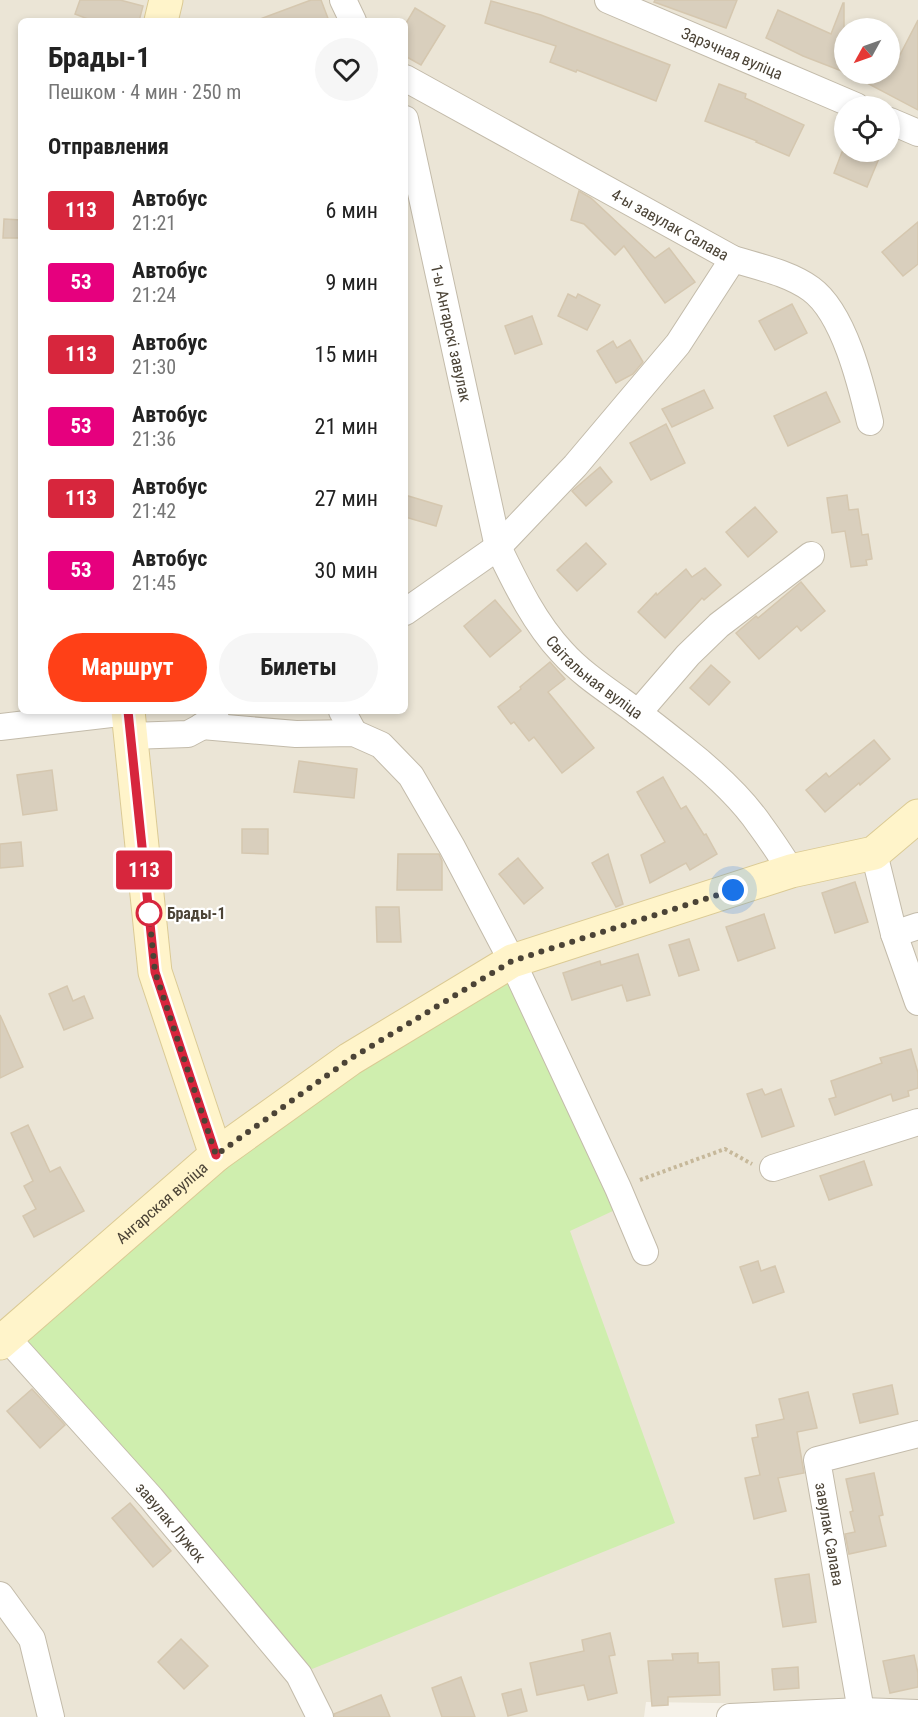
<!DOCTYPE html>
<html lang="ru">
<meta charset="utf-8">
<style>
body{margin:0;font-family:"Roboto Condensed",sans-serif;background:#f6f6f6;color:#222;height:100vh;display:flex;flex-direction:column;font-size:22px;white-space:nowrap}
*{box-sizing:border-box;margin:0}
p{font-size:20px;color:#767676}
.icon{flex:none;width:33px;height:33px;fill:none;stroke:currentColor;stroke-width:2;stroke-linecap:round;stroke-linejoin:round}
.map{position:relative;flex:1;overflow:hidden}
.drawer{position:absolute;left:18px;top:18px;width:390px;height:696px;display:flex;flex-direction:column;background:#fff;border-radius:9px;box-shadow:0 3px 9px #0003}
.drawer>*{flex:none}
.badge{padding:0 12px;border-radius:4px;font-size:21px;line-height:39px}
.needle{width:39px;rotate:230deg}
.controls{position:absolute;left:834px;top:18px;display:grid;gap:12px}
.controls a{display:grid;place-items:center;width:66px;height:66px;border-radius:50%;background:#fff;box-shadow:0 3px 9px #0003;font-size:30px}
.you{position:absolute;width:30px;height:30px;margin:-15px;border:4px solid #fff;border-radius:50%;background:#1a73e8;box-shadow:0 0 0 9px #1a73e833}
.map>.badge{position:absolute;translate:-50% -50%;box-shadow:0 0 0 3px #fff}
h2{padding:0 30px;font-size:22px;line-height:54px}
.round{display:grid;place-items:center;flex:none;width:63px;height:63px;border-radius:32px;background:#f6f6f6}
.head{display:flex;align-items:center;justify-content:space-between;height:102px;padding:0 30px}
h1{font-size:28px;font-weight:700;line-height:45px}
.button{display:flex;gap:12px;margin-top:auto;padding:12px 30px}
.button a{flex:1;height:69px;border-radius:36px;background:#ff4017;color:#fff;font-size:24px;font-weight:700;line-height:69px;text-align:center}
.button a+a{background:#f6f6f6;color:#222}
ul{padding:0;list-style:none}
li{display:flex;align-items:center;gap:18px;height:72px;padding:0 30px}
li div{flex:1}
li b{display:block;font-size:22px}
li em{font-style:normal}
li .badge{min-width:66px;font-weight:700;text-align:center}
.map>svg:first-child{display:block}
.residential{fill:#ebe5d6;fill-rule:evenodd}
.green{fill:#cfeeae}
.building{fill:#d9cfbd;stroke:#d5c7af;stroke-width:1.5}
.lines{fill:none;stroke-linecap:round;stroke-linejoin:round}
.street-casing{stroke:#c3bbaa;stroke-width:28}
.secondary-casing{stroke:#dbca94;stroke-width:35}
.path{stroke:#c6b89a;stroke-width:4;stroke-dasharray:3 3;stroke-linecap:butt}
.street{stroke:#fff;stroke-width:26}
.secondary{stroke:#fff4ca;stroke-width:33}
.line-casing{stroke:#fff;stroke-width:14}
.line{stroke:#d7263d;stroke-width:9}
.walk{stroke:#4b4336;stroke-width:6;stroke-dasharray:0 10.8}
.stop-dot{fill:#fff;stroke:#d7263d;stroke-width:3}
.labels{text-anchor:middle;stroke-width:4.5;stroke-linejoin:round;paint-order:stroke}
.street-label{font-size:16px;fill:#4b4336;stroke:#fff}
.stop-label{font-size:16px;font-weight:bold;fill:#4b4336;stroke:#fff;text-anchor:start}
</style>
<div class="map">
<svg width="918" height="1717" viewBox="0 0 918 1717">
<rect width="100%" height="100%" fill="#f6f2e9"/>
<!-- residential -->
<path class="residential" d="M0,0H918V1717L840,1705L646,1702L644,1717H0ZM21,21H405V711H21ZM844,28H890V74H844ZM844,106H890V152H844Z"/>
<!-- green -->
<polygon class="green" points="505,976 615,1210 570,1231 675,1523 312,1669 20,1342 289,1114"/>
<!-- building -->
<g class="building">
<polygon points="80,0 120,0 143,6 139,21 93,21 75,14"/>
<polygon points="311,0 321,0 329,21 260,21 260,19"/>
<polygon points="655,0 737,0 726,28 654,2"/>
<polygon points="491,1 541,15 670,65 656,101 577,70 576,72 550,62 556,46 485,23"/>
<polygon points="843,3 844,3 844,72 803,56 766,38 778,10 831,34"/>
<polygon points="415,8 445,26 421,65 405,56 405,25"/>
<polygon points="918,20 918,110 850,74 890,74"/>
<polygon points="719,84 746,94 745,98 804,125 789,156 756,142 757,141 705,121"/>
<polygon points="842,152 869,152 880,156 867,187 834,173"/>
<polygon points="579,191 591,198 655,258 669,248 695,282 665,303 624,246 615,255 584,224 571,220"/>
<polygon points="4,219 21,220 21,238 3,238"/>
<polygon points="918,222 918,264 903,276 882,252"/>
<polygon points="568,294 576,298 578,294 600,305 587,330 558,316"/>
<polygon points="792,304 807,333 775,350 759,321"/>
<polygon points="532,316 542,344 515,354 505,326"/>
<polygon points="630,340 643,362 633,374 616,383 597,351 613,341 617,348"/>
<polygon points="704,390 713,408 672,427 662,409"/>
<polygon points="826,392 840,422 788,446 774,416"/>
<polygon points="666,424 685,463 651,480 630,443"/>
<polygon points="600,467 612,482 586,506 572,491"/>
<polygon points="405,495 442,506 436,526 405,517"/>
<polygon points="847,495 849,510 858,509 862,535 868,534 872,559 866,560 867,565 851,567 845,531 832,533 827,498"/>
<polygon points="755,507 777,532 748,557 726,532"/>
<polygon points="586,543 606,564 577,591 557,570"/>
<polygon points="705,568 721,585 704,600 702,598 665,638 638,612 656,593 657,595 686,569 692,577"/>
<polygon points="801,582 825,611 801,631 797,626 759,659 736,633 756,616 758,618"/>
<polygon points="495,600 521,631 490,657 464,626"/>
<polygon points="550,662 565,679 548,692 594,748 562,773 534,737 529,741 514,722 511,724 498,707 521,689 520,687"/>
<polygon points="711,665 730,682 709,705 690,688"/>
<polygon points="874,740 890,759 860,785 859,783 825,812 806,790 826,773 829,777"/>
<polygon points="299,761 357,769 354,798 294,792"/>
<polygon points="52,770 57,810 23,815 17,775"/>
<polygon points="663,777 681,809 686,806 704,835 706,834 717,854 690,870 686,863 650,883 641,855 665,842 637,792"/>
<polygon points="242,829 268,829 268,854 242,853"/>
<polygon points="21,842 23,866 0,868 0,844"/>
<polygon points="398,854 439,854 442,861 442,890 397,890"/>
<polygon points="608,854 623,904 616,907 592,863"/>
<polygon points="518,858 543,888 524,904 499,874"/>
<polygon points="855,882 868,922 835,933 822,893"/>
<polygon points="376,907 399,907 401,942 377,942"/>
<polygon points="764,914 775,948 738,961 726,927"/>
<polygon points="689,939 699,970 679,976 669,945"/>
<polygon points="638,954 650,995 627,1001 622,985 572,1000 563,973 600,961 601,965"/>
<polygon points="67,986 73,1001 84,996 93,1018 64,1030 49,994"/>
<polygon points="0,1015 23,1067 0,1078"/>
<polygon points="911,1049 918,1073 918,1088 908,1091 909,1096 893,1101 891,1094 835,1115 829,1099 836,1097 831,1081 882,1063 880,1058"/>
<polygon points="762,1089 765,1095 781,1089 794,1126 762,1137 747,1094"/>
<polygon points="28,1125 50,1172 60,1167 84,1211 34,1237 23,1216 36,1209 24,1186 33,1181 11,1133"/>
<polygon points="864,1161 872,1185 829,1200 820,1176"/>
<polygon points="758,1261 761,1271 775,1266 784,1292 753,1303 740,1267"/>
<polygon points="892,1385 898,1414 860,1423 853,1394"/>
<polygon points="32,1389 65,1425 40,1448 7,1411"/>
<polygon points="808,1392 817,1428 797,1432 804,1473 778,1478 786,1511 754,1519 745,1478 760,1475 752,1438 758,1437 756,1425 784,1419 779,1399"/>
<polygon points="874,1473 883,1515 879,1516 886,1546 849,1554 845,1534 855,1532 850,1512 853,1511 846,1479"/>
<polygon points="130,1503 171,1551 153,1567 112,1518"/>
<polygon points="809,1574 816,1622 783,1627 775,1579"/>
<polygon points="610,1633 615,1655 609,1656 617,1693 588,1700 584,1685 537,1695 530,1663 584,1651 582,1640"/>
<polygon points="181,1639 208,1666 184,1689 158,1662"/>
<polygon points="698,1653 698,1663 719,1662 720,1695 668,1697 668,1705 652,1706 648,1661 673,1660 672,1654"/>
<polygon points="914,1655 918,1673 918,1687 890,1693 883,1661"/>
<polygon points="798,1667 799,1688 774,1690 772,1669"/>
<polygon points="461,1677 475,1717 442,1717 432,1688"/>
<polygon points="521,1689 527,1711 508,1716 502,1694"/>
<polygon points="381,1695 390,1717 335,1717 334,1714"/>
</g>
<g class="lines">
<!-- street casing -->
<g class="street-casing">
<g id="street">
<polyline points="343,0 353,21"/>
<path id="s1" d="M608,0L856,106"/>
<path id="s2" d="M405,78L733,259C759,267 789,273 811,289C844,313 861,384 870,422"/>
<path id="s3" d="M405,119L498,547"/>
<polyline points="890,121 918,133"/>
<polyline points="498,547 575,466 678,344 733,259"/>
<path id="s4" d="M405,612L498,547C516,584 534,622 562,652C579,671 601,686 622,701C643,716 663,732 683,748C711,770 740,796 760,825C771,840 781,855 791,871"/>
<polyline points="342,711 354,733"/>
<polyline points="638,713 688,655 719,625 811,555"/>
<polyline points="202,726 296,734 354,733 381,745 411,776 452,847 512,961 618,1188 645,1252"/>
<polyline points="0,727 128,712"/>
<polyline points="130,736 188,734 216,719"/>
<polyline points="874,853 894,934 918,1002"/>
<polyline points="894,934 918,926"/>
<polyline points="773,1168 918,1122"/>
<path id="s5" d="M6,1337L151,1498L299,1675L320,1717"/>
<polyline points="0,1595 32,1639 51,1717"/>
<polyline points="861,1711 817,1460 918,1434"/>
<polyline points="730,1717 861,1711 918,1713"/>
</g>
</g>
<!-- secondary casing -->
<g class="secondary-casing">
<g id="secondary">
<polyline points="161,21 166,0"/>
<polyline points="128,711 155,972 216,1155"/>
<path id="s6" d="M0,1343L216,1155L350,1059L512,961L791,871L874,853L918,816"/>
</g>
</g>
<!-- path -->
<polyline class="path" points="640,1180 725,1149 752,1164"/>
<!-- street -->
<use href="#street" class="street"/>
<!-- secondary -->
<use href="#secondary" class="secondary"/>
</g>
<g class="lines">
<!-- line casing -->
<g class="line-casing">
<polyline id="line" points="128,711 155,972 216,1155"/>
</g>
<!-- line -->
<use href="#line" class="line"/>
<!-- walk -->
<polyline class="walk" points="149,913 155,972 216,1155 350,1059 512,961 733,890"/>
</g>
<!-- markers -->
<circle class="stop-dot" cx="149" cy="913" r="12"/>
<g class="labels">
<!-- street labels -->
<g class="street-label">
<text dy="6" stroke="none"><textPath href="#s1" startOffset="135">Зарэчная вуліца</textPath></text>
<text dy="6" stroke="none"><textPath href="#s2" startOffset="303">4-ы завулак Салава</textPath></text>
<text dy="6" stroke="none"><textPath href="#s3" startOffset="219">1-ы Ангарскі завулак</textPath></text>
<text dy="6" stroke="none"><textPath href="#s4" startOffset="278">Світальная вуліца</textPath></text>
<text dy="6" stroke="none"><textPath href="#s6" startOffset="214">Ангарская вуліца</textPath></text>
<text dy="6" stroke="none"><textPath href="#s5" startOffset="248">завулак Лужок</textPath></text>
<text transform="translate(830 1534) rotate(80)" y="6">завулак Салава</text>
</g>
<!-- stop labels -->
<g class="stop-label">
<text x="167" y="919">Брады-1</text>
</g>
</g>
</svg>
<div class="controls">
<a><svg class="needle" viewBox="-14 -14 28 28"><path d="M0-13l5 13h-10z" fill="#e53935"/><path d="M0 13l5-13h-10z" fill="#767676"/></svg></a>
<a><svg class="icon" aria-label="locate" viewBox="0 0 24 24"><circle cx="12" cy="12" r="6"/><path d="M12 2v4M12 18v4M2 12h4M18 12h4"/></svg></a>
</div>
<div class="you" style="left:733px;top:890px"></div>
<b class="badge" style="left:144px;top:870px;background:#d7263d;color:#fff">113</b>
<section class="drawer">
<div class="head"><div><h1>Брады-1</h1><p>Пешком · 4 мин · 250 m</p></div><a class="round"><svg class="icon" aria-label="heart" viewBox="0 0 24 24"><path d="M12 20l-8-8c-3-5 5-10 8-4 3-6 11-1 8 4z"/></svg></a></div>
<h2>Отправления</h2>
<ul>
<li><span class="badge" style="background:#d7263d;color:#fff">113</span><div><b>Автобус</b><p>21:21</p></div><em>6 мин</em></li>
<li><span class="badge" style="background:#e6007e;color:#fff">53</span><div><b>Автобус</b><p>21:24</p></div><em>9 мин</em></li>
<li><span class="badge" style="background:#d7263d;color:#fff">113</span><div><b>Автобус</b><p>21:30</p></div><em>15 мин</em></li>
<li><span class="badge" style="background:#e6007e;color:#fff">53</span><div><b>Автобус</b><p>21:36</p></div><em>21 мин</em></li>
<li><span class="badge" style="background:#d7263d;color:#fff">113</span><div><b>Автобус</b><p>21:42</p></div><em>27 мин</em></li>
<li><span class="badge" style="background:#e6007e;color:#fff">53</span><div><b>Автобус</b><p>21:45</p></div><em>30 мин</em></li>
</ul>
<div class="button"><a>Маршрут</a><a>Билеты</a></div>
</section>
</div>
